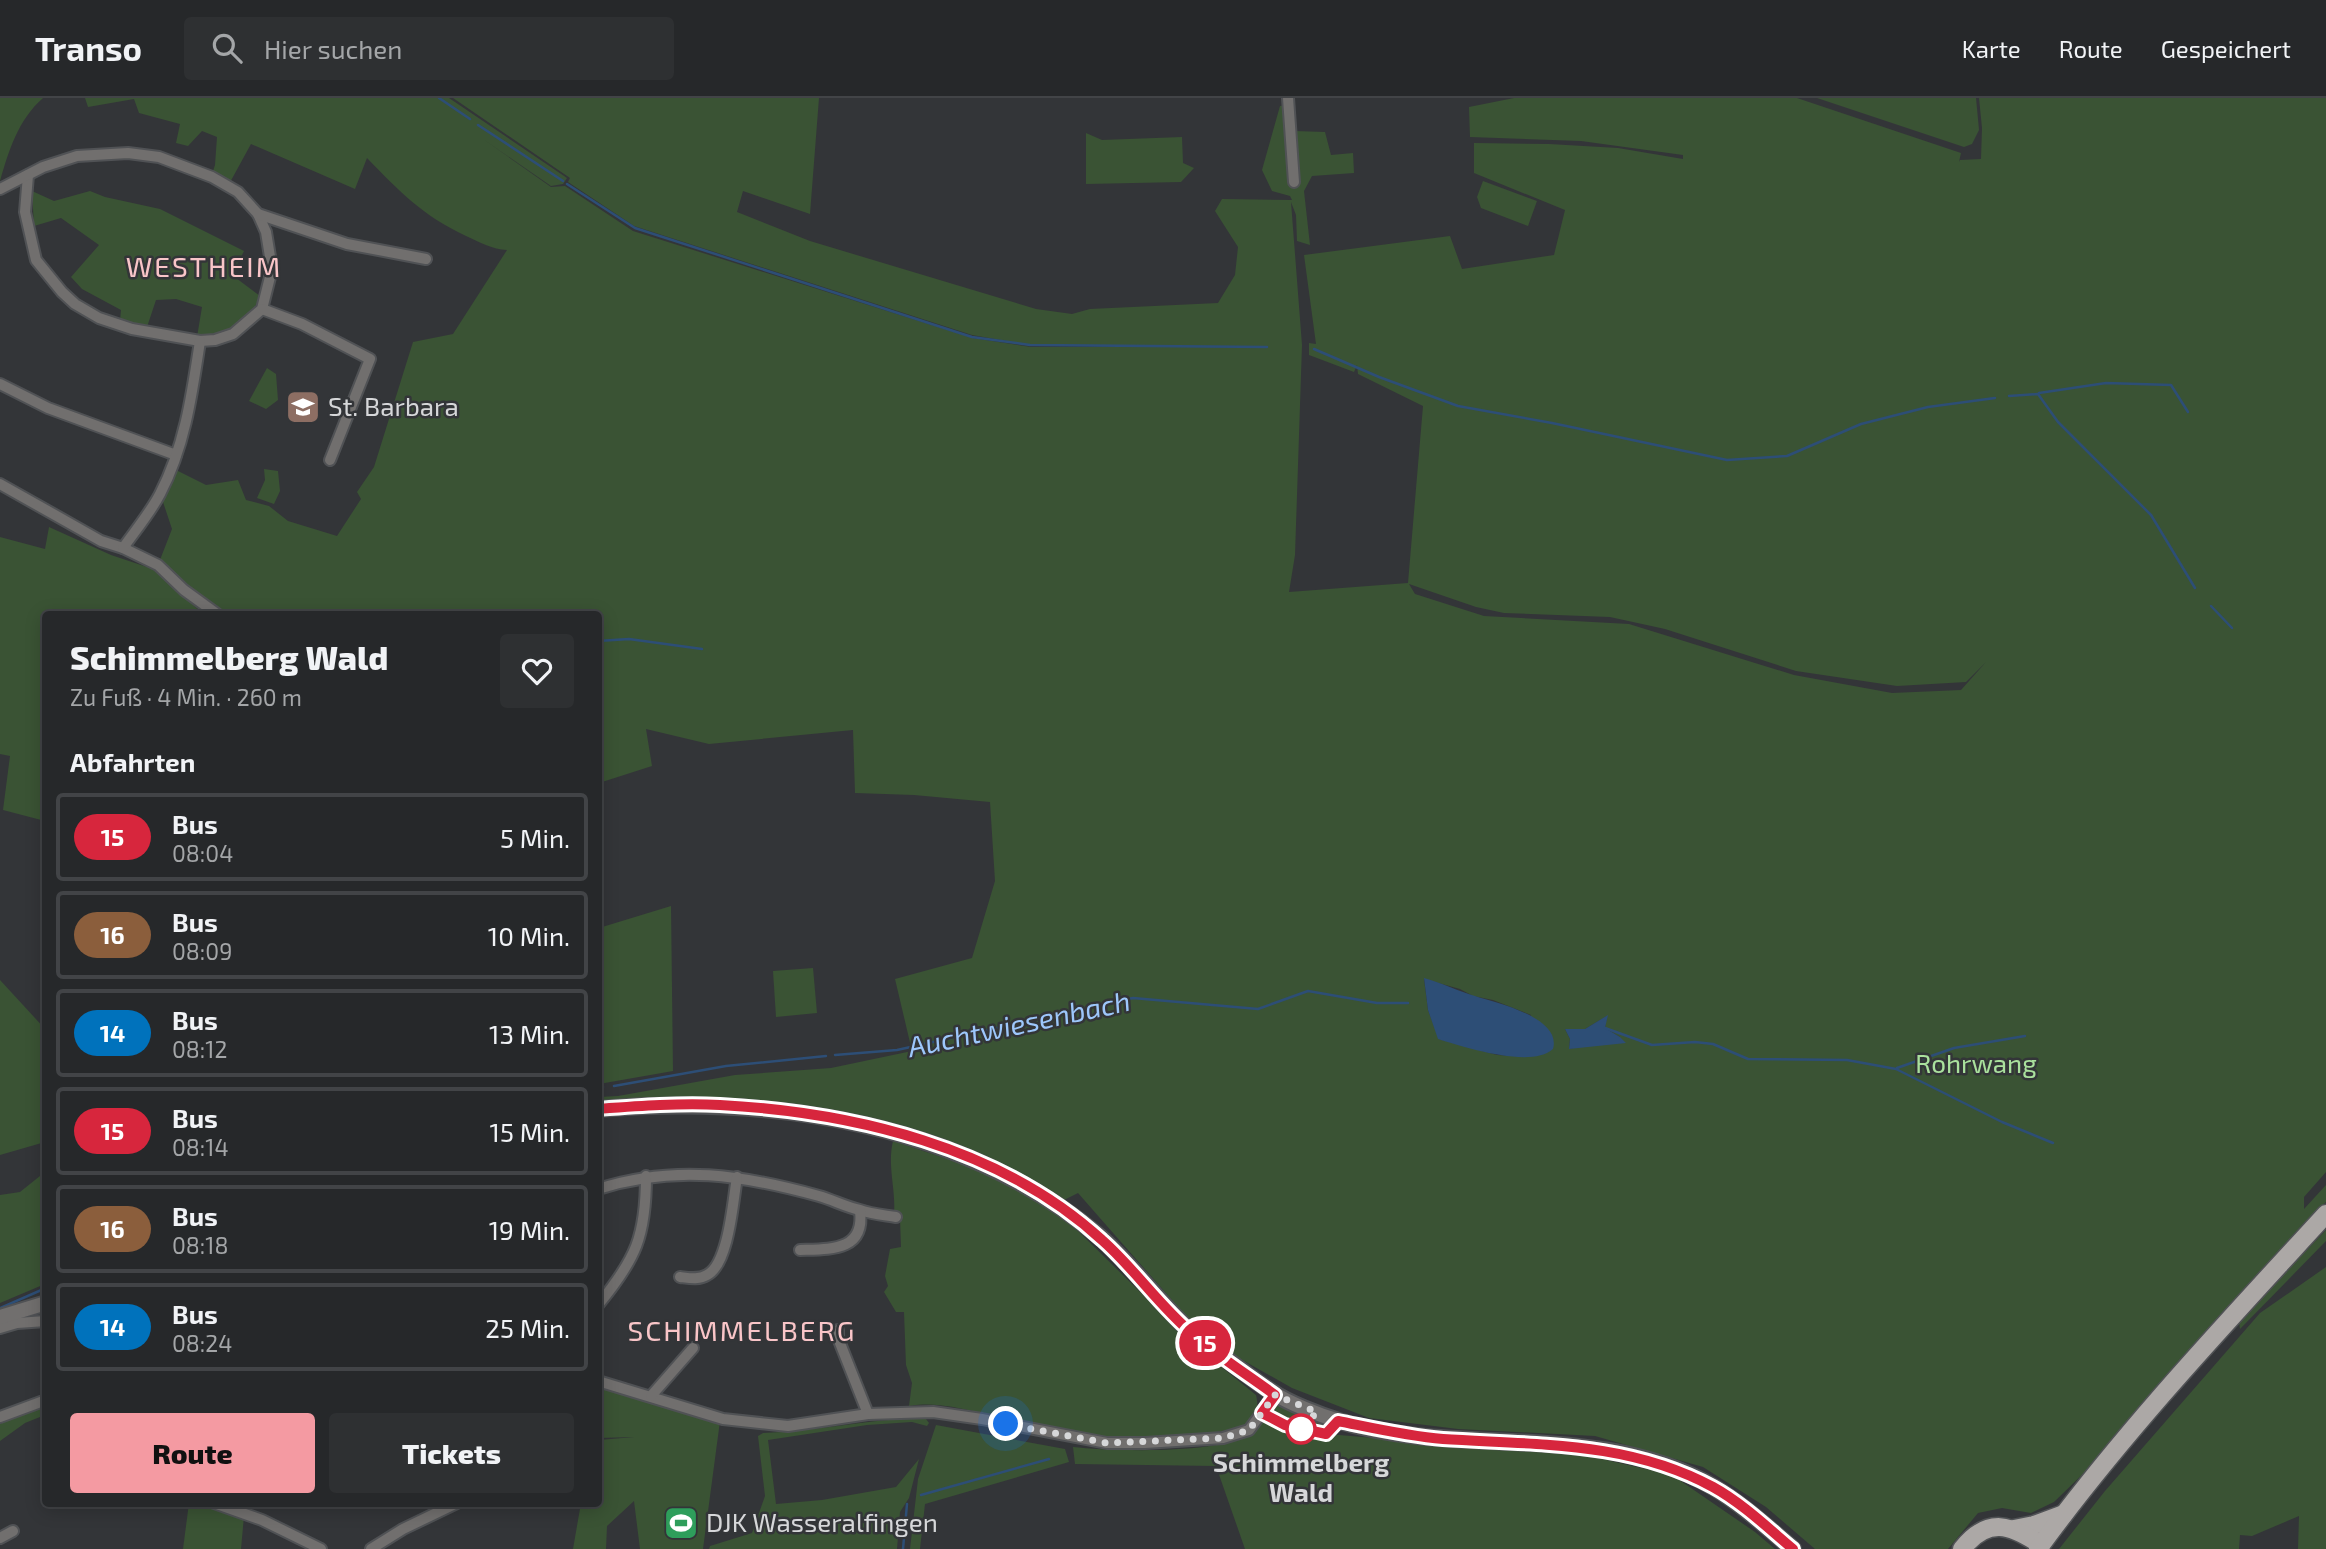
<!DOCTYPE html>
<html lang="de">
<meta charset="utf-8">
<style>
body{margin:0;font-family:"Exo 2",sans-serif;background:#2e3032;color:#f1f3f6;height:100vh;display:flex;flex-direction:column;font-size:26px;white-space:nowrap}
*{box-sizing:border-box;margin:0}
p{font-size:23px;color:#a4a6a8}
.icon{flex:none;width:38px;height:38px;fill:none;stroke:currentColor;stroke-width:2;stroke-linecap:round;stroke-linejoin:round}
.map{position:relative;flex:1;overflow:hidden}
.panel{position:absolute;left:42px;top:513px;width:560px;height:896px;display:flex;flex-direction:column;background:#26282a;border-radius:7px;box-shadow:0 4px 18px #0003,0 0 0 2px #424447}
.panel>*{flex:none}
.badge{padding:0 14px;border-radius:23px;font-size:24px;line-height:46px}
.you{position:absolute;width:35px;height:35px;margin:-18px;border:5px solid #fff;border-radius:50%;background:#1a73e8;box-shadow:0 0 0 10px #1a73e833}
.map>.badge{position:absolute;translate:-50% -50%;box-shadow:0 0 0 4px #fff}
h2{padding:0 28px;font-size:26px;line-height:63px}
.round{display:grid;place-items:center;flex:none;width:74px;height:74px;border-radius:7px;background:#2e3032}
.head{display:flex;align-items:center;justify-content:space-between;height:119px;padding:0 28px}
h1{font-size:33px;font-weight:800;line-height:52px}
.primary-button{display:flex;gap:14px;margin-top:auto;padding:14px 28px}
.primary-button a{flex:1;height:80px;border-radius:7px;background:#f49aa2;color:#111;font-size:28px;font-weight:800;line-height:80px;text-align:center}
.primary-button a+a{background:#2e3032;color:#f1f3f6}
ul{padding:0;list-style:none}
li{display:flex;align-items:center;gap:21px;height:88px;margin:0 14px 10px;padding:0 14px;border:4px solid #424447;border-radius:7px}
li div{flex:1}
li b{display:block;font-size:26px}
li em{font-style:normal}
li .badge{min-width:77px;font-weight:700;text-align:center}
header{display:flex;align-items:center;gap:42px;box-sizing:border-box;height:98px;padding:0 35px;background:#26282a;border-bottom:2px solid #424447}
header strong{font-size:33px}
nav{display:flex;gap:38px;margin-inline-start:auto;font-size:24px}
.search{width:490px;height:63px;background:#2e3032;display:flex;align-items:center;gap:18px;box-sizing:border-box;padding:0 24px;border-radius:7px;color:#a4a6a8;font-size:26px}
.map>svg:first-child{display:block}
.green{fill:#3a5334;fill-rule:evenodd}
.water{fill:#2d4e76}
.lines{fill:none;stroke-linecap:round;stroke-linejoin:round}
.stream{stroke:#2d4e76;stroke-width:2.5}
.minor-casing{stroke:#505255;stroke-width:14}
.tertiary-casing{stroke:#505255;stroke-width:18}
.primary-casing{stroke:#505255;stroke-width:21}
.minor{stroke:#716f6e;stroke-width:10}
.tertiary{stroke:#716f6e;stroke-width:14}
.primary{stroke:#aca8a6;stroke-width:18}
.line-casing{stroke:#fff;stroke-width:16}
.line{stroke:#d7263d;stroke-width:10}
.walk{stroke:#d6d7d9;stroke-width:7;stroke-dasharray:0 12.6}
.stop-dot{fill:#fff;stroke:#d7263d;stroke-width:3.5}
.labels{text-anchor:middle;stroke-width:5;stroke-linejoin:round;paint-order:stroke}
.poi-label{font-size:26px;fill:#d6d7d9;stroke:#333538;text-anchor:start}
.park-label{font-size:26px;fill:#aae19d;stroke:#333538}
.stop-label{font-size:26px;font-weight:bold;fill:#d6d7d9;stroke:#333538}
.neighbourhood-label{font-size:28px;letter-spacing:2px;fill:#f9c5c8;stroke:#333538}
.water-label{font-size:28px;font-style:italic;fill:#9dc7fb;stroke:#333538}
</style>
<header>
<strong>Transo</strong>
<div class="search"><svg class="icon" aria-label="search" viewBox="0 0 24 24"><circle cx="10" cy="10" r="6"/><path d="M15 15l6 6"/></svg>Hier suchen</div>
<nav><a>Karte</a><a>Route</a><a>Gespeichert</a></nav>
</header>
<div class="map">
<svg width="2326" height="1451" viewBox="0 0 2326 1451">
<rect width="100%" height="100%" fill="#333538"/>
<!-- green -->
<g class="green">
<path d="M0,0H43C18,22 9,52 0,83Z"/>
<path d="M85,0H449L567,80L563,86L551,88L483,41L551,89L565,88L633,133L973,240L1031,249H1148L1030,247L972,237L634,128L568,84L570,80L453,0H819L810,116L743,93L737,114L810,143L1036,211L1072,216L1090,211L1218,205L1235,177L1238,149L1215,113L1222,101L1292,102L1290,98L1272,93L1262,72L1280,8L1289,7L1294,33L1325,34L1331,57L1353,55L1354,75L1312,78L1304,93L1310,147L1297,143L1296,117L1291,104L1302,247L1295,457L1289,494L1408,485L1423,308L1358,276L1357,267L1354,274L1309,257V245L1316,246L1304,157L1450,138L1462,171L1554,157L1565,112L1474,75V45L1549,46L1618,50L1683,61V57L1581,43L1470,39L1469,9L1514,0H1797L1961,55L1959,64L1960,62L1981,61L1982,30L1979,0H2326V1074L2304,1099V1111L2326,1087V1104L2304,1125L2214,1225L2087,1372L2054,1404L2031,1415L2002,1410L1978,1415L1948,1451H1815L1766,1409L1703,1369L1595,1338L1458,1331L1369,1320L1292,1290L1207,1242L1078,1095L1062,1103L995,1065L811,1012L725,1001H648L599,1006V999L618,998L735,977L831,970L912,953L895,881L972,860L995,783L990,704L914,697L855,695L853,632L709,646L646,631L652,668L599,685L598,516H212L158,467L172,431L161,398L174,371L206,387L238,382L246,402L269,408L288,423L337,438L361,401L357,394L374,369L413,244L453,236L507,152C492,151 481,145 466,138C422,117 401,95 367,60L355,91L251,46L228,88L212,76L215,67L217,39L202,33L188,48L176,45L180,26L139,15L134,1L88,9ZM1409,486L1476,509L1504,515L1610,519L1665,531L1796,573L1897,588L1966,584L1986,564L1961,592L1892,595L1794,577L1629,526L1484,518L1415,496ZM1424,881L1460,891L1473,898L1493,902L1531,917L1515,958L1497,957L1439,941L1428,912ZM1607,918L1605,930L1620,939L1569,951L1570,941L1565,931H1585Z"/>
<polygon points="1817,0 1976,0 1979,32 1972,46 1964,49"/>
<polygon points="1086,35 1102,42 1182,39 1183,65 1194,70 1181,84 1086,86"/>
<polygon points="1483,83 1537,103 1528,128 1481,110 1477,99"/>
<path d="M32,93L54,103L90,93L105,99L160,111L244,153L232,177L260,198C251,224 224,238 197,239L202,209L176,201L156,202L147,229L120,223L121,212L82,191L71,179L99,147L61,120L34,128Z"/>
<polygon points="267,270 276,276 278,302 266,311 249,303"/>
<polygon points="264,371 278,373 280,393 274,406 257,400 265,382"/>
<polygon points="49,429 111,457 153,471 203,516 46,516 45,723 3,712 10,658 0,656 0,439 45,451"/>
<polygon points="671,808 673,973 599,986 599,830"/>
<polygon points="813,870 817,915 776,919 773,873"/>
<polygon points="0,882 46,932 45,1044 0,1057"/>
<path d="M893,1043L978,1071L1038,1101L1074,1129L1192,1245L1256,1297C1259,1309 1257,1317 1247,1325C1231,1338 1127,1342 1104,1340C1061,1336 1020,1323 978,1314C952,1309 935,1304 909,1308L912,1285L906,1267L904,1214H896L884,1194L888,1188L885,1178L890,1151L901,1149L900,1120L894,1115C896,1091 887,1068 893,1043Z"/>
<polygon points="45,1074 45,1186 0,1205 0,1097 20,1094"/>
<polygon points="2326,1132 2326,1143 2240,1231 2239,1223"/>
<polygon points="2326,1169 2326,1451 2298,1451 2299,1418 2252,1438 2240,1437 2239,1451 2059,1451 2105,1393 2260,1215"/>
<polygon points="599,1285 720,1323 703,1451 640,1451 634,1403 607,1428 606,1451 573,1451 581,1405 598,1405 599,1342 634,1339 599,1340"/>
<path d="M1277,1301L1336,1325L1327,1336L1589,1358L1672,1377L1755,1434L1775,1451H1245L1216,1368L1075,1366L1073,1349C1109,1353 1224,1357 1250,1335C1261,1327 1269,1311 1277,1301Z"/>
<polygon points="45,1306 45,1317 25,1325 0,1343 0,1326"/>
<path d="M912,1320L926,1321L929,1325L927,1328L912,1324L867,1327L768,1342L776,1406L822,1402L896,1389L919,1361L909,1400L900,1414L897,1451H709L710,1448L752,1435L765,1398L758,1338L763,1335C813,1333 862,1323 912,1320Z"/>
<polygon points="936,1327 1065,1351 1069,1364 925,1406 920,1451 910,1451 918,1381"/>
<polygon points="189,1405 206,1405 244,1418 241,1451 183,1451"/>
</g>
<!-- water -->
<g class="water">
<path d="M1424,880C1442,885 1458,893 1475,898C1496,905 1562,919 1553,951C1531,971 1464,949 1438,941L1428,912Z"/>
<polygon points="1608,917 1605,930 1620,939 1626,945 1569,951 1570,941 1565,931 1585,931"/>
</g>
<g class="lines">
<!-- stream -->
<g class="stream">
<polyline points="439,0 470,21"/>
<polyline points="478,27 563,83"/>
<polyline points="567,86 635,130 972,239 1030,247 1267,249"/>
<polyline points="1314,251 1379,279 1458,308 1552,325 1727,362 1787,358 1861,326 1928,309 1995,300"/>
<polyline points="2039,295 2106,285 2171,287 2188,314"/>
<polyline points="2009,298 2038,296 2058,324 2151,417 2195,490"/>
<polyline points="2211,508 2232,530"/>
<polyline points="598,543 629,541 702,551"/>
<polyline points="1605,930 1652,947 1695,944 1713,946 1748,961 1847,962 1896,971 2002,1024 2053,1045"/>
<polyline points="835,957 897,952 1133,900 1258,911 1308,893 1377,905 1408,905"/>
<polyline points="1897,970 1954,950 2025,938"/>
<polyline points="614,988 726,968 826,958"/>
<polyline points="598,990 603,989"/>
<polyline points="0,1210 46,1190"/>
<polyline points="921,1397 1049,1361"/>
<polyline points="903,1451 907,1406"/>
</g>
<!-- minor casing -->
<g class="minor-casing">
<g id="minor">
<polyline points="1288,0 1294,84"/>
<polyline points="28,77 25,114 36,162 62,194 75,206 99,220 132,231 200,243 215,242 233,236 262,211 272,171 266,134 258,116"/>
<polyline points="0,91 43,69 77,58 128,55 159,59 212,79 238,94 258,116 347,146 426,161"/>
<polyline points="262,211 302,226 370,261 330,362"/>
<polyline points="0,286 48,310 176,357"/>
<polyline points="0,386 101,443 123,450 158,467 184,492 217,516"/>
<path d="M123,450C135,433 150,415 160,396C185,348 192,296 200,243"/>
<path d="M598,1091C675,1066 743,1077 819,1098C833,1102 846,1109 860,1112C871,1116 884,1117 896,1119"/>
<path d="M800,1152C831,1151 865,1153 860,1113"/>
<path d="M680,1179C689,1180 699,1182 707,1177C729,1166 733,1102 737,1079"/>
<path d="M598,1207C636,1161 646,1138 646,1078"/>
<polyline points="0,1230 17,1225 46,1223"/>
<polyline points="838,1232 838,1240 868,1316"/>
<polyline points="598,1283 723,1321 788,1328 868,1316 933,1314 982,1321 1107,1345 1145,1345 1223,1340 1249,1332 1275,1297"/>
<polyline points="651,1298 693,1250"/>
<polyline points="0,1319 46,1302"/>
<polyline points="214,1405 262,1422 321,1451"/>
<polyline points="0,1440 13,1433"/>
<polyline points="371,1451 403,1431 457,1405"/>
</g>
</g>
<!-- tertiary casing -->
<g class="tertiary-casing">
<g id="tertiary">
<path d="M598,1011C773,997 962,1024 1100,1139C1133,1168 1159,1205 1192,1235C1203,1245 1217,1254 1229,1263C1243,1273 1257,1285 1272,1294C1288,1305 1319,1317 1339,1323C1461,1360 1600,1322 1715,1390C1743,1407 1768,1430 1793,1451"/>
<polyline points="0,1219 46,1205"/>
</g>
</g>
<!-- primary casing -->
<g class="primary-casing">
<g id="primary">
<polyline points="2014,1431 2034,1427 2064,1416"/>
<path d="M1962,1451C1988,1418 2011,1427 2041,1447"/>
<path d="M2038,1451C2125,1332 2227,1224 2326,1116"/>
</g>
</g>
<!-- minor -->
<use href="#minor" class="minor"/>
<!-- tertiary -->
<use href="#tertiary" class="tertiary"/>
<!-- primary -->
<use href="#primary" class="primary"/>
</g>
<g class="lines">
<!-- line casing -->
<g class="line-casing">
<path id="line" d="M598,1011C639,1008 679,1005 720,1007C853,1014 1001,1049 1102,1142C1135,1171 1160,1209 1194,1237C1219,1259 1248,1277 1275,1297L1262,1315L1285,1327L1326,1336L1338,1323C1373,1330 1407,1338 1443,1341C1537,1347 1628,1343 1713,1389C1742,1405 1768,1430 1793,1451"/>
</g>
<!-- line -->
<use href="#line" class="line"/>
<!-- walk -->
<polyline class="walk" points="1006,1326 1107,1345 1223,1340 1249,1332 1275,1297 1317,1314 1301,1331"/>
</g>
<!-- icons -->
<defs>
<g id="school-square" transform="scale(1.75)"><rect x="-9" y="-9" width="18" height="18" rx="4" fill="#8d6e63" stroke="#333538"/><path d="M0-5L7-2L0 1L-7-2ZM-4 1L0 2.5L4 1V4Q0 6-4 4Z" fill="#fff"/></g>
<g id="stadium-square" transform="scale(1.75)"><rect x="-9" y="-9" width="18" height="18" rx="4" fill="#2e9e5b" stroke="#333538"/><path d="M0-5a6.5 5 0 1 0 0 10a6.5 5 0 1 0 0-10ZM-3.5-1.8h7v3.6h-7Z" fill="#fff"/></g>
</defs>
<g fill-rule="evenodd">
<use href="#school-square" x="303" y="309"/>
<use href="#stadium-square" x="681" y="1425"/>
</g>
<!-- markers -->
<circle class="stop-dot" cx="1301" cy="1331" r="14"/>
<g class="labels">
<!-- poi labels -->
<g class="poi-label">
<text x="328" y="318">St. Barbara</text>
<text x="706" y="1434">DJK Wasseralfingen</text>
</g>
<!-- park labels -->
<g class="park-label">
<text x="1976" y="975">Rohrwang</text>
</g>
<!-- stop labels -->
<g class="stop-label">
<text x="1301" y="1374">Schimmelberg<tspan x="1301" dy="30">Wald</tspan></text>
</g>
<!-- neighbourhood labels -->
<g class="neighbourhood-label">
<text x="204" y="179">WESTHEIM</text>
<text x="742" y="1243">SCHIMMELBERG</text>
</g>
<!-- water labels -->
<g class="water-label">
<text transform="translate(1019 926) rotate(-12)" y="10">Auchtwiesenbach</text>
</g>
</g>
</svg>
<div class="you" style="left:1006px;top:1326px"></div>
<b class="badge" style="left:1205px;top:1245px;background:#d7263d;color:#fff">15</b>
<section class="panel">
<div class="head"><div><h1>Schimmelberg Wald</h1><p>Zu Fuß · 4 Min. · 260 m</p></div><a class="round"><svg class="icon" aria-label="heart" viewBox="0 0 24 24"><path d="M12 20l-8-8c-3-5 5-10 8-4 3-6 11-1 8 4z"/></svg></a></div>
<h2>Abfahrten</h2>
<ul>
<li><span class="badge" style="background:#d7263d;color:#fff">15</span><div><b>Bus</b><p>08:04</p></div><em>5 Min.</em></li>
<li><span class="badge" style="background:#8b5e3c;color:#fff">16</span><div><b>Bus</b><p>08:09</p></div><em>10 Min.</em></li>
<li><span class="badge" style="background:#0072bc;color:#fff">14</span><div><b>Bus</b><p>08:12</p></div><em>13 Min.</em></li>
<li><span class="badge" style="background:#d7263d;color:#fff">15</span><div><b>Bus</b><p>08:14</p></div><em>15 Min.</em></li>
<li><span class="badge" style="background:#8b5e3c;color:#fff">16</span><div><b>Bus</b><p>08:18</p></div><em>19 Min.</em></li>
<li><span class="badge" style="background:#0072bc;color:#fff">14</span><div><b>Bus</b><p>08:24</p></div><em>25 Min.</em></li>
</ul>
<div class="primary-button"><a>Route</a><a>Tickets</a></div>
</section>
</div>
